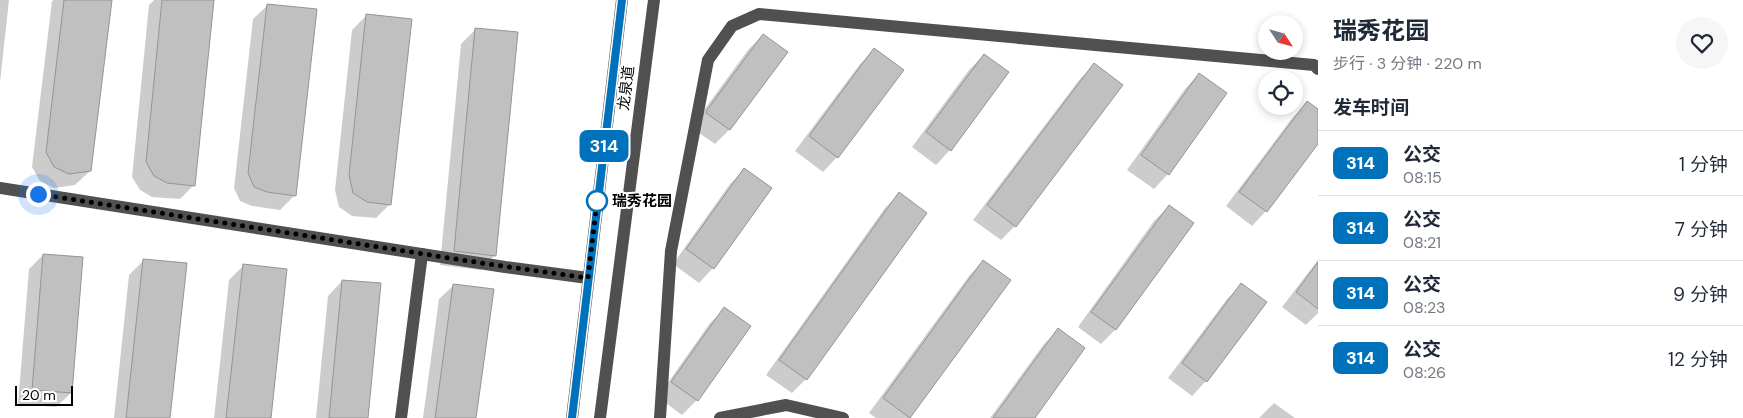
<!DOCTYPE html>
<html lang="zh">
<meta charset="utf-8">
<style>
body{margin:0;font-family:"DM Sans","Noto Sans SC",sans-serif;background:#f6f6f7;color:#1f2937;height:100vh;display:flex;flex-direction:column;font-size:19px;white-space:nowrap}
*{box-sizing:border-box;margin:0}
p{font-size:16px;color:#747a83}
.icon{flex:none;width:28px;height:28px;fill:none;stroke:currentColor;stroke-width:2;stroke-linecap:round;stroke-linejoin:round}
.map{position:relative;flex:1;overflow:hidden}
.drawer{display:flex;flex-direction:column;background:#fff;width:425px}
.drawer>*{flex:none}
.badge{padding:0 10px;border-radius:8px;font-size:18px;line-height:32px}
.needle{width:32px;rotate:126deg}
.tools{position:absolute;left:1258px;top:15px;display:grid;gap:10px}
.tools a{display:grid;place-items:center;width:45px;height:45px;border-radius:50%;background:#fff;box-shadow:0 2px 8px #0003;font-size:25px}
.scale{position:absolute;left:15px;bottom:12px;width:58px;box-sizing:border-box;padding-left:5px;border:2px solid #000;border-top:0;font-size:14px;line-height:18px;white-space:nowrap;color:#000;-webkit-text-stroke:4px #fff;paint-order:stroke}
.you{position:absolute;width:25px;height:25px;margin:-12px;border:4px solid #fff;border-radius:50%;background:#1a73e8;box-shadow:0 0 0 8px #1a73e833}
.map>.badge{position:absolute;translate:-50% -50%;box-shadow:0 0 0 2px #fff}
h2{padding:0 15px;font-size:19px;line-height:45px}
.round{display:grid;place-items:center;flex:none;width:52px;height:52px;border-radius:26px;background:#f6f6f7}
.head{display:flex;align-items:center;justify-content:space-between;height:85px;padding:0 15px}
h1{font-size:24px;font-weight:700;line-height:38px}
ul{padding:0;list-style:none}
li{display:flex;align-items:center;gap:15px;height:65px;padding:0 15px;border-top:1px solid #e0e1e3}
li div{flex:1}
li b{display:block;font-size:19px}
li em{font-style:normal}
li .badge{min-width:55px;font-weight:700;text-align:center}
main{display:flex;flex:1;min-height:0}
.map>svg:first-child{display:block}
.shadow{fill:#0003}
.building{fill:#c0c0c0;stroke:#949494}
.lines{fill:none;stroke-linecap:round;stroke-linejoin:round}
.minor{stroke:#505050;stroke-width:12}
.line-casing{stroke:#fff;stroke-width:11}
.line{stroke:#0072bc;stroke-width:8}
.walk{stroke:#000;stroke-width:5;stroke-dasharray:0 9}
.stop-dot{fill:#fff;stroke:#0072bc;stroke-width:2.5}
.labels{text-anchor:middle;stroke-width:4;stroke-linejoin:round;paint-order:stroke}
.street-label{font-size:15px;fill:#000;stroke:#fff}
.stop-label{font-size:15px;font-weight:bold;fill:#000;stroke:#fff;text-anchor:start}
</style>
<main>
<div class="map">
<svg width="1318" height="418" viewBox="0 0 1318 418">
<rect width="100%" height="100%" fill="#fff"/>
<!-- shadow -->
<g class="shadow">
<polygon points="0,0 9,0 0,82"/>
<polygon points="54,0 111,0 90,171 75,185 54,188 40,181 32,167 52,1"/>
<polygon points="154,0 212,0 194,185 180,199 152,197 140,190 132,177 149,5"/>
<polygon points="268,5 295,195 280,210 252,206 240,201 234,188 253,19"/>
<polygon points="367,15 390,204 376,218 352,216 339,207 335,190 352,30"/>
<polygon points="476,29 495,255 481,270 440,265 461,44"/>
<polygon points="763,35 786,53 729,130 715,144 692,128 693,125 748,50"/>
<polygon points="874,50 837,157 823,172 795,151 860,64"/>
<polygon points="984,55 950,150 936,165 912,147 969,70"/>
<polygon points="1094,65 1015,226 1001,240 973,220 1080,79"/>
<polygon points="1199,74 1168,174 1154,189 1127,170 1185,89"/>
<polygon points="1307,103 1318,110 1318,142 1266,211 1252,226 1226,206 1293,117"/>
<polygon points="744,170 713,268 699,283 673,264 730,184"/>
<polygon points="899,194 806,379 792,393 766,375 885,208"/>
<polygon points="1169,206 1116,329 1101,344 1078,327 1154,221"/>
<polygon points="43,255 71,393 56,407 18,404 29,269"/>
<polygon points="144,260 169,418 114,418 129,275"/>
<polygon points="1318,260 1318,313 1306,325 1282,307"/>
<polygon points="983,261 1009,280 909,418 876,418 869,413 969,276"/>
<polygon points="244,265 270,418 214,418 229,280"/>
<polygon points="342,281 367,418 316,418 328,296"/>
<polygon points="454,285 475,418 423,418 439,299"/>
<polygon points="1241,285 1265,303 1206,381 1192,396 1168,378 1227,299"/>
<polygon points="725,309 749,327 697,400 682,415 658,397 710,323"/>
<polygon points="1058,330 1033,418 990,418 1044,344"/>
<polygon points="1274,403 1295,418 1259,418"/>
</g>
<!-- building -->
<g class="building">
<polygon points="64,0 112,0 91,171 69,174 54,167 46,152"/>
<polygon points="162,0 214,0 195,186 167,183 154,176 146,162"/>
<polygon points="267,4 317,9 296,196 267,192 254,187 248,173"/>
<polygon points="366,14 412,19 391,205 367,202 353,193 349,175"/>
<polygon points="475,28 518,32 496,256 454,251"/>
<polygon points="763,34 788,52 730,130 706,113 707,110"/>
<polygon points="874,48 904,70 838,158 809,136"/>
<polygon points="984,54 1009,72 951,151 926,132"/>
<polygon points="1094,63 1123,85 1016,227 987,205"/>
<polygon points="1199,73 1227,93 1169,175 1141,155"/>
<polygon points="1307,101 1318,109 1318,144 1267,212 1239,192"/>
<polygon points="744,168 772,188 714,269 686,249"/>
<polygon points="899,192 927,213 807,380 779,360"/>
<polygon points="1169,205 1194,223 1116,330 1091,312"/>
<polygon points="43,254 83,257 72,393 32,390"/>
<polygon points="143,259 187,263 170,418 126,418"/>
<polygon points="983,260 1011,280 910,418 883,398"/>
<polygon points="1318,262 1318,309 1296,292"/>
<polygon points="243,264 287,269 271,418 226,418"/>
<polygon points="342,280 381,283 368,418 329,418"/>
<polygon points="1241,283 1267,302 1207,382 1182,363"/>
<polygon points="453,284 494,289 476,418 435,418"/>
<polygon points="724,307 751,326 698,401 671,382"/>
<polygon points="1058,328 1085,348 1035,418 993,418"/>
</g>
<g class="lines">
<!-- minor -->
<g class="minor">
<polyline points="0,188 505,267 588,278"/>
<polyline points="401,418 422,254"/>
<polyline points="572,418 622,0"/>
<polyline points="600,418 654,0"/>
<polyline points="660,418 671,251 708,60 732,26 759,14 1314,65 1318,69"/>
<polyline points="720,418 786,405 843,418"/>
</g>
</g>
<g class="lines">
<!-- line casing -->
<g class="line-casing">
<polyline id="line" points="572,418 622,0"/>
</g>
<!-- line -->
<use href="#line" class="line"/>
<!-- walk -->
<polyline class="walk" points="38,194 488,264 588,278 597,201"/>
</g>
<!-- markers -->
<circle class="stop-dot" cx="597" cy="201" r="10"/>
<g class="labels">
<!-- street labels -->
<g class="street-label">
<text transform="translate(626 88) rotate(-83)" y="5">龙泉道</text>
</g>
<!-- stop labels -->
<g class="stop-label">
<text x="612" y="206">瑞秀花园</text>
</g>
</g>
</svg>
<div class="tools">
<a><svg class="needle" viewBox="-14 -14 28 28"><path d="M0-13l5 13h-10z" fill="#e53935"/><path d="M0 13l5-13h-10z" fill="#747a83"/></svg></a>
<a><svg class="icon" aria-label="locate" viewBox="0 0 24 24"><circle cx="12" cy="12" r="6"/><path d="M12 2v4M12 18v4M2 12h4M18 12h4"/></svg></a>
</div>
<div class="scale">20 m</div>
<div class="you" style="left:38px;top:194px"></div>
<b class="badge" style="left:604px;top:146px;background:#0072bc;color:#fff">314</b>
</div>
<section class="drawer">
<div class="head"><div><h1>瑞秀花园</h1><p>步行 · 3 分钟 · 220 m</p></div><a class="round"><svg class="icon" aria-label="heart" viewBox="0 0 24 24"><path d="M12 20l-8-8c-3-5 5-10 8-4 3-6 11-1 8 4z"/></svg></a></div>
<h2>发车时间</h2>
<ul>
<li><span class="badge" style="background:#0072bc;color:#fff">314</span><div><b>公交</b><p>08:15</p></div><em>1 分钟</em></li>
<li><span class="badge" style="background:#0072bc;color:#fff">314</span><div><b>公交</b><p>08:21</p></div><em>7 分钟</em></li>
<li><span class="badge" style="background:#0072bc;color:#fff">314</span><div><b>公交</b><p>08:23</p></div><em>9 分钟</em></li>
<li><span class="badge" style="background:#0072bc;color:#fff">314</span><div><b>公交</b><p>08:26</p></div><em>12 分钟</em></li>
</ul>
</section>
</main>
